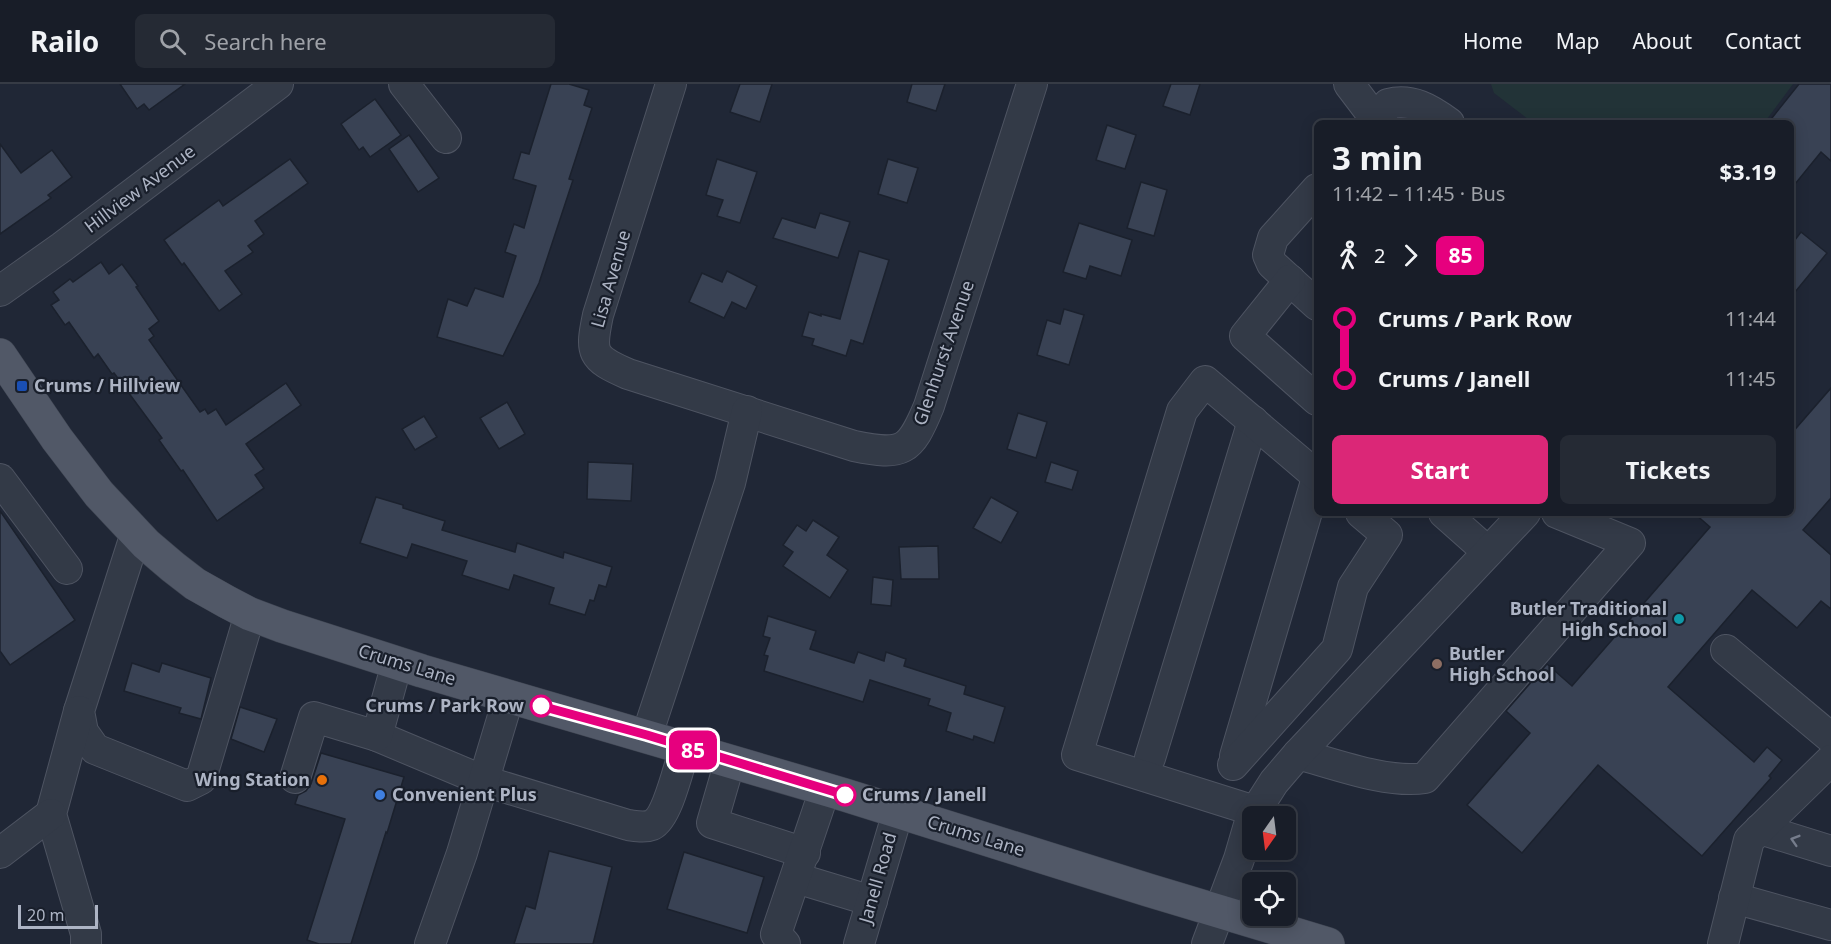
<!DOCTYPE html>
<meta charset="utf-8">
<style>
body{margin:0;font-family:"Noto Sans",sans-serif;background:#252a34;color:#f1f3f6;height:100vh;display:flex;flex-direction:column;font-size:22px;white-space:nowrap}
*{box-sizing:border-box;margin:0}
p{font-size:20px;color:#9fa2a8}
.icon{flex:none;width:33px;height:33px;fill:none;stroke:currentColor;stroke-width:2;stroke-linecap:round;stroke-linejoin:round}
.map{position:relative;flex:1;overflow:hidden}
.side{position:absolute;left:1314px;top:36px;width:480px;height:396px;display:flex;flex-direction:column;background:#181d28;border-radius:9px;box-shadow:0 3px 15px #0003,0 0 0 2px #363b45}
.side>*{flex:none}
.badge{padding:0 12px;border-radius:9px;font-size:21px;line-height:39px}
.needle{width:39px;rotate:194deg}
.buttons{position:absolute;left:1242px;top:722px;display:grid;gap:12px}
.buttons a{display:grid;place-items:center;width:54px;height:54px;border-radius:9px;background:#181d28;box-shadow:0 3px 15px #0003,0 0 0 2px #363b45;font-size:30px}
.scale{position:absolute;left:18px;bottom:15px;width:80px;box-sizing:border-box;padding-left:6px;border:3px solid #adb4c4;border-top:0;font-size:16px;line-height:21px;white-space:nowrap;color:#adb4c4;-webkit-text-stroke:4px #191f2b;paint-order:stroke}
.map>.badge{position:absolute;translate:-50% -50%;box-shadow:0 0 0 3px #fff}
.legs{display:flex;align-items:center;gap:9px;height:66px;padding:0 18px;font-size:20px}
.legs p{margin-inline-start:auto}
.summary{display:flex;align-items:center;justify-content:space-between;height:102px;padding:0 18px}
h1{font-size:33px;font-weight:700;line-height:45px}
.primary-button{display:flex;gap:12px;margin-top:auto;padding:12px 18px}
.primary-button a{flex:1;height:69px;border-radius:9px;background:#db2777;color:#fff;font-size:24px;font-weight:700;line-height:69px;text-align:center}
.primary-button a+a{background:#252a34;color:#f1f3f6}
ul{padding:0 18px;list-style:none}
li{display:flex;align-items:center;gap:21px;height:60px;font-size:22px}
li i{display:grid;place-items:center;width:9px;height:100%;margin:0 8px;background:currentColor}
li i::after{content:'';width:15px;height:15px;margin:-8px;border:4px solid;border-radius:50%;background:#181d28}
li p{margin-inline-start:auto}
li:first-child i{background:linear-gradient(#0000 50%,currentColor 0)}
li:last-child i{background:linear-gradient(currentColor 50%,#0000 0)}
header{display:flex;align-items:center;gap:36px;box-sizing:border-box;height:84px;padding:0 30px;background:#181d28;border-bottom:2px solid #363b45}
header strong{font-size:28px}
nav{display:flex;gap:33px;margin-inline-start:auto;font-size:21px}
.search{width:420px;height:54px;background:#252a34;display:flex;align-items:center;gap:15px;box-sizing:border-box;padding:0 21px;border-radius:9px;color:#9fa2a8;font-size:22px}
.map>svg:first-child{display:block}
.pitch{fill:#223337}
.building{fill:#394254;stroke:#1b212d;stroke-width:1.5}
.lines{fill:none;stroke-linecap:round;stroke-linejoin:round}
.minor-casing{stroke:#4e5462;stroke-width:32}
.major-casing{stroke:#3d4350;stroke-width:34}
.minor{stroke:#333a47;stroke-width:30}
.major{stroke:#515867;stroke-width:33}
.oneway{stroke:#767d8c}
.line-1-casing{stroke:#fff;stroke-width:14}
.line-1{stroke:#e6007e;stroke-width:9}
.transit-dot{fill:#1a4fb4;stroke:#191f2b;stroke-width:2}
.culture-dot{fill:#0f9aa8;stroke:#191f2b;stroke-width:2}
.education-dot{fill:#8d6e63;stroke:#191f2b;stroke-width:2}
.stop-1-dot{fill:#fff;stroke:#e6007e;stroke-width:3}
.food-dot{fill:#e8710a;stroke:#191f2b;stroke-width:2}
.shop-dot{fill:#3f7fe0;stroke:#191f2b;stroke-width:2}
.labels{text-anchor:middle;stroke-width:4.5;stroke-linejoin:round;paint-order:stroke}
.street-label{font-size:18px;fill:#adb4c4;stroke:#191f2b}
.poi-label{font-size:18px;font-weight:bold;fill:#adb4c4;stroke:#191f2b;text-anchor:start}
.stop-label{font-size:18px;font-weight:bold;fill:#adb4c4;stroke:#191f2b;text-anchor:end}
</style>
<header>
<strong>Railo</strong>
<div class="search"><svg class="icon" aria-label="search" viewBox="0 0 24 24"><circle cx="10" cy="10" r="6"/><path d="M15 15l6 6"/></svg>Search here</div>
<nav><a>Home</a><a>Map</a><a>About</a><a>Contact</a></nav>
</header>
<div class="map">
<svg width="1831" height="860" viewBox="0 0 1831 860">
<rect width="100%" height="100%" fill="#202736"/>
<!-- pitch -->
<polygon class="pitch" points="1491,0 1793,0 1764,39 1533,39 1494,9"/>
<!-- building -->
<g class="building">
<polygon points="120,0 185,0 149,26 144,20 137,25"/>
<polygon points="551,0 569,0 589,6 584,21 592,24 569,95 573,96 539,199 503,272 437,253 448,215 467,222 475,204 503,213 516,172 505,168 514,140 524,144 536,102 513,95 521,68 529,70"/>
<polygon points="740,0 772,0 760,38 730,28"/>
<polygon points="912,0 945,0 936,27 907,18"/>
<polygon points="1171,0 1200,0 1190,31 1163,22"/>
<polygon points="1799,0 1831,0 1831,77 1821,68 1791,105 1791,39 1768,39"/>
<polygon points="375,15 401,51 370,73 363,63 359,66 341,40"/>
<polygon points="1107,41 1136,51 1125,85 1096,76"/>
<polygon points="409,51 439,94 418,108 389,65"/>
<polygon points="0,60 21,89 52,66 72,93 48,111 51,114 0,150"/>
<polygon points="290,75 308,99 255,137 264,150 248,162 253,168 225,187 242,210 219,227 184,179 182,181 164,156 219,116 223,122"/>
<polygon points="717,75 757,88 740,139 717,132 723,116 706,111"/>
<polygon points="888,75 918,84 907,119 878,110"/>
<polygon points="1141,98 1167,106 1154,152 1127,144"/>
<polygon points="820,129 850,138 838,174 773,154 782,134 815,144"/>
<polygon points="1079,139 1132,156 1121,192 1090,182 1086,195 1063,188"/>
<polygon points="1801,148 1827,169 1791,213 1791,161"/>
<polygon points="859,167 889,176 863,260 851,256 846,272 812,261 814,255 802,252 809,228 821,232 821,230 840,235"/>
<polygon points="101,178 109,190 122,180 138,202 136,203 159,237 149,245 154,252 149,256 200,328 205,325 208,330 216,325 226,341 286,299 301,321 246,360 264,385 255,391 264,404 217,437 183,386 181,387 159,356 162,354 114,289 112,290 98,270 94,274 69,238 65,241 51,221 59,216 53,208 70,195 73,198"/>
<polygon points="727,187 757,202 746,225 732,218 724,234 689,218 702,189 722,198"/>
<polygon points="1064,225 1084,231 1069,281 1037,271 1047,236 1060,240"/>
<polygon points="1831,304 1831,414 1803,446 1831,471 1831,525 1821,517 1797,544 1752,506 1668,603 1754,678 1767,663 1782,676 1769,692 1771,694 1702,772 1598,681 1522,769 1467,721 1530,649 1506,627 1547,580 1572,602 1710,443 1694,429 1791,429 1791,350"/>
<polygon points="507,318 525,350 499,365 480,334"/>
<polygon points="1018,329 1047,338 1036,374 1007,365"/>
<polygon points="424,332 437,353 415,366 402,345"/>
<polygon points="588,378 633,380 631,417 587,415"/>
<polygon points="1051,378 1078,387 1072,406 1045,398"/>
<polygon points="376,413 403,421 403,424 445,437 442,446 515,468 517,459 563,474 564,468 612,483 606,503 599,501 594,517 590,516 585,531 549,520 554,504 514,491 509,506 462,491 467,477 412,460 407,474 360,459"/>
<polygon points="991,413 1018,428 1001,459 973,444"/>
<polygon points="0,427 75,536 10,581 0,567"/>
<polygon points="813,436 839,453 827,471 848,486 830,514 783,482 793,468 783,461 797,441 806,447"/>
<polygon points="938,462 939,495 901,495 899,463"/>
<polygon points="873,493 893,496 891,522 871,520"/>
<polygon points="768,532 816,547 810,565 854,579 858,568 884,577 886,568 906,575 904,582 966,602 964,610 1005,623 994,659 974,652 973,656 946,647 951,629 928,621 930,615 870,596 863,618 764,587 768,572 764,571 770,554 763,552"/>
<polygon points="132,579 159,588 162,579 211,594 201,635 179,629 181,624 124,607"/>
<polygon points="240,623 277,635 264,668 231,655"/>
<polygon points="321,669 404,693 387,749 386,748 351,860 319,860 307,856 345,735 295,720 298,711 306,707 311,700"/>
<polygon points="549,767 612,783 593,860 514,860 526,822 535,825"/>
<polygon points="684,768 764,793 747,849 667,825"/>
</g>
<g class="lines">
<!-- minor casing -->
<g class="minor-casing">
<g id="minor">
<polyline points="404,0 446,54"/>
<path d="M671,0L598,231C590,269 591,274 628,290L854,362C903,372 910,368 929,322L1032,0"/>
<path d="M1349,0L1377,37L1388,20C1412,14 1430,25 1449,39"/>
<polyline points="1317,105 1273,154 1268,171 1272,180 1317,221"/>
<polyline points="1290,196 1245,252 1317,316"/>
<polyline points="0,207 62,163 278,0"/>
<polyline points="0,395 67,485"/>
<polyline points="1444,429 1488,468"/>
<polyline points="136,449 79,627 83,648 95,665 187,702 201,695 250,530"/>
<polyline points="1726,566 1831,654"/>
<polyline points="79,627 51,730 86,850 86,860"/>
<polyline points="647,651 730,399 747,327"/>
<path d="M377,652L484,697L628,741C636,742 644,744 652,741C668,733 679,681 685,664"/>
<path d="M1298,670C1335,680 1388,700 1425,694L1630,459L1557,429"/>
<polyline points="1235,672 1317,394"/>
<polyline points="1150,674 1253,337"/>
<polyline points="730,677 712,739 805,769"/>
<polyline points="1233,681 1337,565 1353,503 1387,451 1361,429"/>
<polyline points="295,694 314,633 377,652 397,579"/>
<polyline points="1255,727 1077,671 1182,327 1205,297 1317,392"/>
<polyline points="1760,745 1831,767"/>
<polyline points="0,769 51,730"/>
<polyline points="796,794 872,817"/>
<polyline points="1734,814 1831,841"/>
<polyline points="430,860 462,769 509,612"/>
<polyline points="785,860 776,850 825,705"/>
<polyline points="859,860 898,728"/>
<polyline points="1207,860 1239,775 1251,734 1274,698 1298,670 1525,429"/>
<polyline points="1723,860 1749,756 1831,676"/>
</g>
</g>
<!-- major casing -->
<g class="major-casing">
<polyline id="major" points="0,271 57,355 99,410 146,460 173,483 195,500 227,518 250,530 282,542 422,587 845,711 1148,806 1328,860"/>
</g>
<!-- minor -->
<use href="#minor" class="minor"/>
<!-- major -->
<use href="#major" class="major"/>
</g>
<!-- one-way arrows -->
<defs><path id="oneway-chevron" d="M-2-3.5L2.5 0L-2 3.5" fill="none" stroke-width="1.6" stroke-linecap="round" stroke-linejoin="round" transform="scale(1.5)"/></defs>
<use class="oneway" href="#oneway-chevron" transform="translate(1795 756) rotate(-163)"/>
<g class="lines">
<!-- line-1 casing -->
<g class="line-1-casing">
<polyline id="line-1" points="541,622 647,651 845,711"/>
</g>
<!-- line-1 -->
<use href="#line-1" class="line-1"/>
</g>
<!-- markers -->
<rect class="transit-dot" x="16" y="296" width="12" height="12" rx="3"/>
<circle class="culture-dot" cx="1679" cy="535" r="6"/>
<circle class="education-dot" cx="1437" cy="580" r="6"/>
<g class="stop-1-dot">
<circle cx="541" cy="622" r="10"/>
<circle cx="845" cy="711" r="10"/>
</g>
<circle class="food-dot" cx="322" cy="696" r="6"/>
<circle class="shop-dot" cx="380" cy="711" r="6"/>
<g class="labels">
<!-- street labels -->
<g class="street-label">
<text transform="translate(140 105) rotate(-37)" y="6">Hillview Avenue</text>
<text transform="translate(611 195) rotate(-74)" y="6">Lisa Avenue</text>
<text transform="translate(944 269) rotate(-71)" y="6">Glenhurst Avenue</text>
<text transform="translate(407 581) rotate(17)" y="6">Crums Lane</text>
<text transform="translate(976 752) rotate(17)" y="6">Crums Lane</text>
<text transform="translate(878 794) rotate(-74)" y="6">Janell Road</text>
</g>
<!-- poi labels -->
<g class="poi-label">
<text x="34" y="308">Crums / Hillview</text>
<text x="1667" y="531" text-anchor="end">Butler Traditional<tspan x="1667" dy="21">High School</tspan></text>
<text x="1449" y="576">Butler<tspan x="1449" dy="21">High School</tspan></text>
<text x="310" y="702" text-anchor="end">Wing Station</text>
<text x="392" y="717">Convenient Plus</text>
</g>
<!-- stop labels -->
<g class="stop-label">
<text x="524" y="628">Crums / Park Row</text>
<text x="862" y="717" text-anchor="start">Crums / Janell</text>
</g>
</g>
</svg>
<div class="buttons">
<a><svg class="needle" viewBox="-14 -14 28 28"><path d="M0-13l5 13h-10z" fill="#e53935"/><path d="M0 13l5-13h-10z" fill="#9fa2a8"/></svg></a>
<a><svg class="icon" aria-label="locate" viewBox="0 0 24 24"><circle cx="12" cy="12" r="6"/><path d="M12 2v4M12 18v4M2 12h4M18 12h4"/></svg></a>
</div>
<div class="scale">20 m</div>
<b class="badge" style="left:693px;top:666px;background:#e6007e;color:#fff">85</b>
<section class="side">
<div class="summary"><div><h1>3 min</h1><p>11:42 – 11:45 · Bus</p></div><b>$3.19</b></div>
<div class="legs"><svg class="icon" aria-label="walk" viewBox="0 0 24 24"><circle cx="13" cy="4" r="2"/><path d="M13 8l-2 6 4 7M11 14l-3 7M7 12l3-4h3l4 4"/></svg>2<svg class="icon" aria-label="forward" viewBox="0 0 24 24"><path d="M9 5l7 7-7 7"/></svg><b class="badge" style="background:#e6007e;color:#fff">85</b></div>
<ul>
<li><i style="color:#e6007e"></i><b>Crums / Park Row</b><p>11:44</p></li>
<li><i style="color:#e6007e"></i><b>Crums / Janell</b><p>11:45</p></li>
</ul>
<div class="primary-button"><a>Start</a><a>Tickets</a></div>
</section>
</div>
